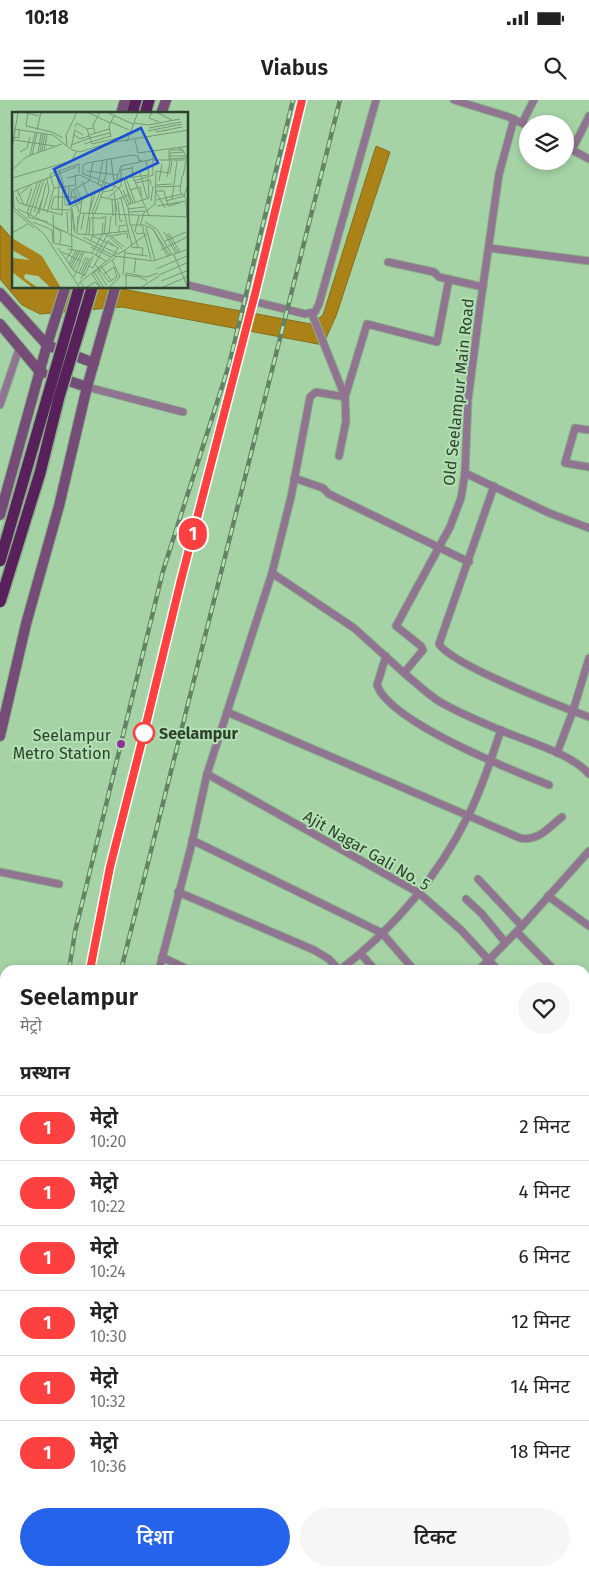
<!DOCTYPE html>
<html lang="hi">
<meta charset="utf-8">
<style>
body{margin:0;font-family:"Fira Sans","Noto Sans Devanagari",sans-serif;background:#f6f6f6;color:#222;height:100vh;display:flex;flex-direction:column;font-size:19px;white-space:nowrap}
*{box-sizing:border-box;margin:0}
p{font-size:16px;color:#767676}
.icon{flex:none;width:28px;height:28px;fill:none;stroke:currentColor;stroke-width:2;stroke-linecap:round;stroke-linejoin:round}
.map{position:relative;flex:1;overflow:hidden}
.panel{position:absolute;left:0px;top:865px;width:590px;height:611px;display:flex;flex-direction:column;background:#fff;border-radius:15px 15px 0 0;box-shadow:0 2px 8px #0003}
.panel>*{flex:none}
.badge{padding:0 10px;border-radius:16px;font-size:18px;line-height:32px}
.controls{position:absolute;left:519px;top:15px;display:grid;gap:10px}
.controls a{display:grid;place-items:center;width:55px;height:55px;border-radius:50%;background:#fff;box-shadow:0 2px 8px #0003;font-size:25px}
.map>.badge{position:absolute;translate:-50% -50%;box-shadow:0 0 0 2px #fff}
h2{padding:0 20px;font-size:19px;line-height:45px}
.round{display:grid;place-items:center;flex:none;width:52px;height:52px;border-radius:26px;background:#f6f6f6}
.head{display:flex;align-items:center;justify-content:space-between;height:85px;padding:0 20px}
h1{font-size:24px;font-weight:600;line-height:38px}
.primary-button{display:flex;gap:10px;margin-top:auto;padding:10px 20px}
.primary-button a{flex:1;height:58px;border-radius:30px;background:#2563eb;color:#fff;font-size:20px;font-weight:600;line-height:58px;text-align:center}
.primary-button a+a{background:#f6f6f6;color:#222}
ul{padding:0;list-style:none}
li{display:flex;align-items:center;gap:15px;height:65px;padding:0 20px;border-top:1px solid #e0e0e0}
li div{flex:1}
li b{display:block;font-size:19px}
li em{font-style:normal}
li .badge{min-width:55px;font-weight:700;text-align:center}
.status{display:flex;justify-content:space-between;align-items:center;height:35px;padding:0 25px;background:#fff;direction:ltr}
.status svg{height:14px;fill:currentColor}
header{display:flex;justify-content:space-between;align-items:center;height:65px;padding:0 20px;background:#fff;font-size:22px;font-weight:600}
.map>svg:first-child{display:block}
.water{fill:#ab8217;stroke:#866f1e}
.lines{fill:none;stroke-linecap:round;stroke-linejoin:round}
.minor-casing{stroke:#89b089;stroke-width:9}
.tertiary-casing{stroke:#89b089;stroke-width:11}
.secondary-casing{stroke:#89b089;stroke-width:12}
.trunk-casing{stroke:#89b089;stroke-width:14}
.minor{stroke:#907491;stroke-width:7}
.tertiary{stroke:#907491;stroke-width:9}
.secondary{stroke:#754c77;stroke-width:10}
.trunk{stroke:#58215c;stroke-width:11}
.rail-casing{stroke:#648364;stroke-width:4.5}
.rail{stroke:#b2e0b3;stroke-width:2.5;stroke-dasharray:8;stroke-linecap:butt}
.trunk-bridge-casing{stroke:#89b089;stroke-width:14;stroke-linecap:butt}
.trunk-bridge{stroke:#58215c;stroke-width:11}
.line-casing{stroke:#fff;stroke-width:11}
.line{stroke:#ff4040;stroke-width:8}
.stop-dot{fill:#fff;stroke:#ff4040;stroke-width:2.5}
.poi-dot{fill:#913098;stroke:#b2e0b3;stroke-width:2}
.labels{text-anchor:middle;stroke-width:4;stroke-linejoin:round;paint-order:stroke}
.street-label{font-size:16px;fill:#2f422f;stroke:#b2e0b3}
.stop-label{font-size:16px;font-weight:bold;fill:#2f422f;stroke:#b2e0b3;text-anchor:start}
.poi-label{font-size:16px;fill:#2f422f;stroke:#b2e0b3;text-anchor:end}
.inset-road{fill:none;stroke:#769976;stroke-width:1}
.view{fill:#1d4ed8;fill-opacity:0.15;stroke:#1d4ed8;stroke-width:2.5}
.inset-edge{fill:none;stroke:#2f422f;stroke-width:2.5}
</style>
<div class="status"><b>10:18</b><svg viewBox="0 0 49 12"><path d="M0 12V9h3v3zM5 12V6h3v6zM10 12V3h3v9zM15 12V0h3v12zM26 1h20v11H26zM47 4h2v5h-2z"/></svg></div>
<header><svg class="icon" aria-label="menu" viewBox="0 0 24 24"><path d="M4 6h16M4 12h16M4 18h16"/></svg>Viabus<svg class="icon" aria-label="search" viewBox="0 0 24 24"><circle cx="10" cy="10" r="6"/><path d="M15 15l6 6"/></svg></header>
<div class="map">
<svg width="589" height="1476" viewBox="0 0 589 1476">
<rect width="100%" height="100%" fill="#a5d3a6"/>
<!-- water -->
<polygon class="water" points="376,46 390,52 336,216 323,245 122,207 40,214 22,205 0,179 0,125 14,141 14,188 117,188 311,224 323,215"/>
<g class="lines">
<!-- minor casing -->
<g class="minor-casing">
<g id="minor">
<polyline points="454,0 509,17 528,26"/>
<path d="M514,19L499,74L480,207L468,300L465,373L461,398L450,427L396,526L421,546L423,550L404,573C415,582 425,592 437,600C456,612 479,621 500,630C525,641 571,653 589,674"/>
<polyline points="522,23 534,0"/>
<polyline points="565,46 589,59"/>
<polyline points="572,50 589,16"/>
<polyline points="489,148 589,161"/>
<polyline points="388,162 434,172 439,177 483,187"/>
<polyline points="188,185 305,214 315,212 319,204 376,0"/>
<polyline points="312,214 345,297 346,321 339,356"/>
<polyline points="87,287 183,312"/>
<polyline points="0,305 20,246"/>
<polyline points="589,330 575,328 565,363 589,367"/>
<polyline points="465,373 549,413 589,428"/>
<polyline points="294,378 323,388 329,394 469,462"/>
<path d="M494,386L439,544C452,565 562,607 589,617"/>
<polyline points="272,473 354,528 404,573"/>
<path d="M386,556L377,585C390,622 511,670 549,685"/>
<path d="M227,612L520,738C538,742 549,727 562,717"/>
<polyline points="557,653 573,611 589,558"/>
<polyline points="207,674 419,793 461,830 498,870"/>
<polyline points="192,740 382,833 414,870"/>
<polyline points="0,772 59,784"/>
<polyline points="478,779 522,826"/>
<polyline points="178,792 314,850 329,859 339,870"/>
<polyline points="548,796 589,826"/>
<polyline points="466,799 482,814 505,842"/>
<polyline points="517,832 554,870"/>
<polyline points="361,854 375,870"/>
<polyline points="162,857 189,870"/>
<polyline points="159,870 191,747 207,674 272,473 291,397 310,297 316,292 345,297 367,224 437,242 449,179"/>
<path d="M340,870C393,829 438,776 468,716C482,689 491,659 501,630"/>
<polyline points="479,870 522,826 589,751"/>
<polyline points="585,893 589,888"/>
<polyline points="585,901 589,905"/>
<polyline points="585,978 589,984"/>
<polyline points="585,1018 589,1015"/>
<polyline points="585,1047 589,1051"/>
<polyline points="585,1088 589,1085"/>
<polyline points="585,1178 589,1179"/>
<polyline points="585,1196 589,1196"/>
<polyline points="585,1223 589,1223"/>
<polyline points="585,1251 589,1251"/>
<polyline points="585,1289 589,1289"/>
<polyline points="585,1343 589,1343"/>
<polyline points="585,1396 589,1397"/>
<polyline points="585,1451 589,1453"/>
<polyline points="187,1471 229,1476"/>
<polyline points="315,1471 325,1476"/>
<polyline points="387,1471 397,1476"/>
<polyline points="509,1471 519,1476"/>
<polyline points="44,1476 45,1471"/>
<polyline points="92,1476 93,1471"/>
<polyline points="254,1476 258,1471"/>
<polyline points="300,1476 303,1471"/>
<polyline points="469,1476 472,1471"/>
</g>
</g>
<!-- tertiary casing -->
<g class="tertiary-casing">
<polyline id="tertiary" points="0,1165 4,1178 0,1203"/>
</g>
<!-- secondary casing -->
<g class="secondary-casing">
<g id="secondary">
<polyline points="121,14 125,0"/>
<polyline points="161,14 166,0"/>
<polyline points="0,193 47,245 94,263"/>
<polyline points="0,224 40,272 43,273"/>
<polyline points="57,277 87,287"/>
<polyline points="0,415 47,245 65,188"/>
<polyline points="0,636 26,524 59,406 87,287 115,188"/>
</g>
</g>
<!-- trunk casing -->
<g class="trunk-casing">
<g id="trunk">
<polyline points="132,14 136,0"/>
<polyline points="145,14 149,0"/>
<polyline points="0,1021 5,1045"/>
<polyline points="4,1178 5,1172"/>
</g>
</g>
<!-- minor -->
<use href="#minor" class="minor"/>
<!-- tertiary -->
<use href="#tertiary" class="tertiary"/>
<!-- secondary -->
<use href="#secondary" class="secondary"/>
<!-- trunk -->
<use href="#trunk" class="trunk"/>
<!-- rail casing -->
<g class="rail-casing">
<g id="rail">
<polyline points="69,870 75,832 88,779 163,471 229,265 293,0"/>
<polyline points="90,870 110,767 144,633 181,480 255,194 302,0"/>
<polyline points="121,870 340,0"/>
<polyline points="0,1311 5,1277"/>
<polyline points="0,1378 5,1346"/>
<polyline points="1,1476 5,1435"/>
</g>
</g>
<!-- rail -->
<use href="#rail" class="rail"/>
<!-- trunk-bridge casing -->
<g class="trunk-bridge-casing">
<g id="trunk-bridge">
<polyline points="0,461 79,188"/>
<polyline points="0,502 40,373 59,297 92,188"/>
</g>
</g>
<!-- trunk-bridge -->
<use href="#trunk-bridge" class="trunk-bridge"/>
</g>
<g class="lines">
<!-- line casing -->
<g class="line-casing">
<polyline id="line" points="90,870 110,767 144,633 181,480 255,194 302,0"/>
</g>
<!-- line -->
<use href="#line" class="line"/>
</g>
<!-- markers -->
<circle class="stop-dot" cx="144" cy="633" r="10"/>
<circle class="poi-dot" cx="121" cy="644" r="5"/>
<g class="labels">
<!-- street labels -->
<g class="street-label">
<text transform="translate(458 292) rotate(-84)" y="6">Old Seelampur Main Road</text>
<text transform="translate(367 750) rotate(30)" y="6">Ajit Nagar Gali No. 5</text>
</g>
<!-- stop labels -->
<g class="stop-label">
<text x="159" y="639">Seelampur</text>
</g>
<!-- poi labels -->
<g class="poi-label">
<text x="111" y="641">Seelampur<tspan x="111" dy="18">Metro Station</tspan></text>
</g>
</g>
<!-- overview -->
<g transform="translate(12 12)">
<rect width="176" height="176" fill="#a5d3a6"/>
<path d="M0,126L30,144L49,176H39L26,164L13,162L12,166L26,176H21L0,160V146L18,148L0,138Z" fill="#ab8217"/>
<path class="inset-road" d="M10,0L27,4M16,0L14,14L40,20L51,26M75,0L98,11M94,0L121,12M140,0L137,6L147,10M144,0L160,8M99,10L117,18M122,11L136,13L168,7M63,15L65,11L75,17M81,16L75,17L80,32L115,24M137,16L169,10M2,17L41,23L60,38L68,40L96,31L177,18M143,17L145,20L170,15M25,18L29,0M136,19L170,12M83,21L81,13L88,0M61,22L68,27L77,24M77,23L97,17M1,25L7,26V17M99,25L97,14L102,4M78,26L98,21M2,28L43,34M123,28L126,41L177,34M115,30L126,0M72,32L99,24M55,33L54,23L65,0M59,33L78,26M59,36L63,18L71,23M166,36L170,37L177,49M0,37L6,0M30,39L33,22M32,39L35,23M8,40L15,36L18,25M28,40L31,22M26,41L29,22M18,43L23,21M20,43L25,21M158,44H174M99,47L102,69M159,47L175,46M142,48H177M158,48V41L172,40M60,49L76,40M157,49V38H171M120,54L121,65L137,104M0,58L14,45L50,32M75,59L106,63M128,60L135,86M71,62V53L75,51L120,43L126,44L127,49L131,48M71,62L86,67M44,63L47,73L46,98M170,64L168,79L177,90M171,64L174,49M155,65L158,49M0,66L60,49L64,40M55,66L68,63L90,74M114,66L123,90M106,67L137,63L134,49M112,67L119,92M88,68L107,76L116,95L118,113H132L141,117L156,145M70,69L76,84L72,86M77,69L81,50M122,69L141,63V38M147,69L150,52M123,71L138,68L139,73M86,72L91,48M144,73L160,72M53,75V93H58M114,75L121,91M144,75L168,74M42,76L64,73L63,62M64,77L70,88L68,101L177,105M5,78L64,55M111,78L117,92M118,78L128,75L130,84M144,79H152L156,94L168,91M91,80L101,78L109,54L142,47M144,80L153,96M102,81L105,99M7,83L20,72M4,85L7,91L50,103L51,71L47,58M62,85L67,100M89,85L103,88L116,83M97,85L109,74V58L120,56M160,87L165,49M100,88L101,104M103,88L104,114M144,88L170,82M106,89L108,109H111M139,89L141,74M154,89L172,84L177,70M68,91L61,78L77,69M56,93L57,75M58,93L60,77M115,93L137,86L136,66M0,94L32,122L68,176M14,94L20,76M145,94L174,89L175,105M2,96L1,80L5,78L12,93M60,96L63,121M0,97L22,116M6,97L103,144L141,149L177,137M39,97L42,85H65M39,97L58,98M116,97L132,95M31,99L37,79L35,67M60,99L62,118M22,100L32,67M55,100L56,120M117,100L133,99M15,101L26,69M17,101L16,105L36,110M35,101L42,76L38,62L67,52V61M77,101L84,79M80,101L94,63L95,47M83,101L94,70M18,102L29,68M27,102L34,71M41,102L42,130M24,104L30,88M66,104L65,122L81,123V101M127,104L123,119L125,122L132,121M21,110L40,118L41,131L60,135M133,110L145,117L160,143M115,113L120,133M128,113L132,101L143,92L144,59L158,61L160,49M130,113L139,147M119,114L126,135M134,115L143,149M43,116L49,119L48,131M65,117L68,101M141,117L158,144M69,118L72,102M107,120V114L115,113L109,86M152,120L164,142M0,121L16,112M95,121L112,135M97,121L99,104M157,121L168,140M74,122L80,83M77,122L78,106H92V104M94,122L110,137M155,122L166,141M92,123L94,104M81,124L102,134M99,124L115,121L116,127M71,125L106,142L113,138M79,128L81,123L116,119M153,129L174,120M79,135L99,145M119,135L131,136L130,143M46,136L62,159L74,164M56,137L80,141L94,149M149,138L177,124M50,140L69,149M80,141L90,123L91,111M113,141L136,144M84,143L95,123M162,143L176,176M54,148L60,138L59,95L70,90M57,152L64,138M83,152L97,170M58,154L66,139M77,154L81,156L96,128M89,154L99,168M59,156L68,139M144,157L175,144M61,158L70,140M89,158L86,160L95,174M82,160L92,176M67,161L74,145M122,161L124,146M69,162L76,146M92,162L102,155L105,165L97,170M73,163L81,144M111,163L113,138L136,121M113,163L128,165L135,169M147,163L177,150M62,165L72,140M69,167L78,146M149,169L177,158M68,170L73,176L83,170L88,175M66,172L102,143L106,136L96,129M89,176L80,162L100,148M96,176L108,165L100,148L105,144M114,176V161L135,165L146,161M128,176L147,164M149,176L177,164"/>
<path class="view" d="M129,16L146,51L58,92L42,57Z"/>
<rect width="176" height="176" class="inset-edge"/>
</g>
</svg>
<div class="controls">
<a><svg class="icon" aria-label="layers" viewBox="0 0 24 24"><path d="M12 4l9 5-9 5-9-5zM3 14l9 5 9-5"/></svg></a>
</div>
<b class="badge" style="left:193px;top:434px;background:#ff4040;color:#fff">1</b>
<section class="panel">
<div class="head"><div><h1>Seelampur</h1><p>मेट्रो</p></div><a class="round"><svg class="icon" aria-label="heart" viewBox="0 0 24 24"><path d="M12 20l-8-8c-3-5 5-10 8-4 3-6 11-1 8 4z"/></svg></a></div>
<h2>प्रस्थान</h2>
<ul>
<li><span class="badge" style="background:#ff4040;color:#fff">1</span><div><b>मेट्रो</b><p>10:20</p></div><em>2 मिनट</em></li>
<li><span class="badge" style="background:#ff4040;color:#fff">1</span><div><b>मेट्रो</b><p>10:22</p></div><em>4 मिनट</em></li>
<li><span class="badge" style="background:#ff4040;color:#fff">1</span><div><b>मेट्रो</b><p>10:24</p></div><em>6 मिनट</em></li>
<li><span class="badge" style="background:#ff4040;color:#fff">1</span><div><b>मेट्रो</b><p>10:30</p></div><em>12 मिनट</em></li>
<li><span class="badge" style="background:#ff4040;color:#fff">1</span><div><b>मेट्रो</b><p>10:32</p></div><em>14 मिनट</em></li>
<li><span class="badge" style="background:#ff4040;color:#fff">1</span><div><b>मेट्रो</b><p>10:36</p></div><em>18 मिनट</em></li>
</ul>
<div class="primary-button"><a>दिशा</a><a>टिकट</a></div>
</section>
</div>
